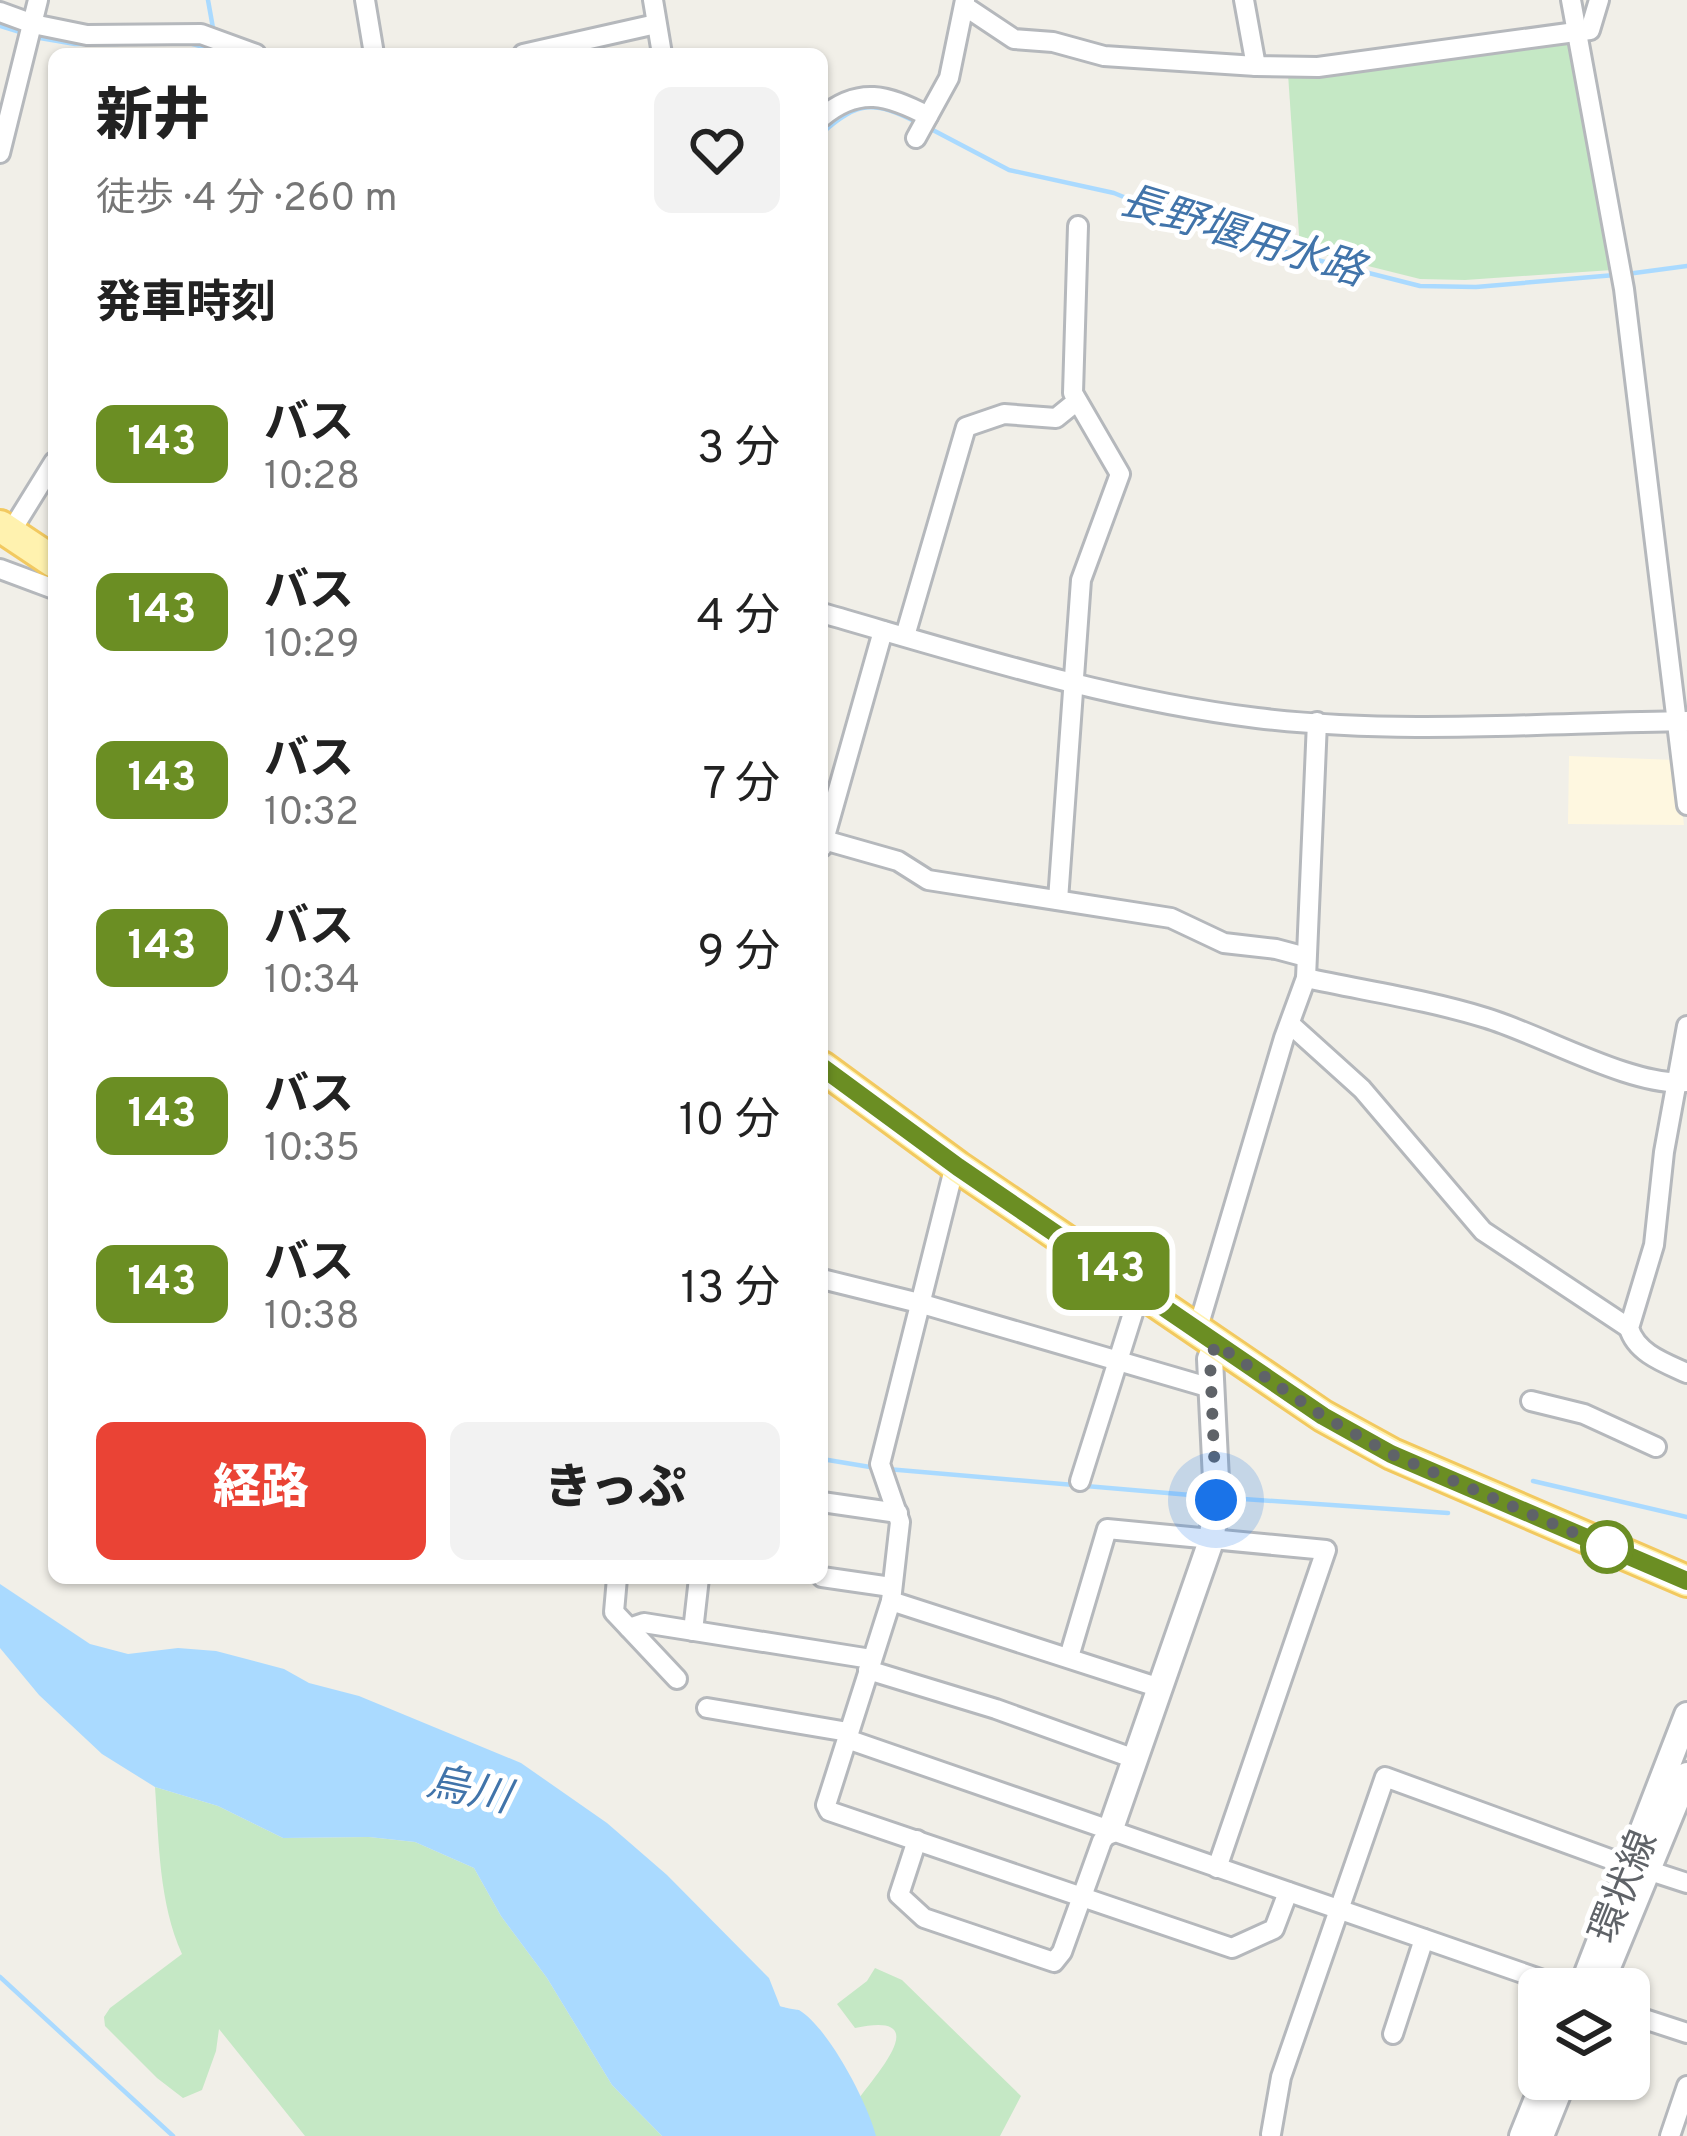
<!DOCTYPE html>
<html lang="ja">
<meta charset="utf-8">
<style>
body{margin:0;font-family:Overpass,"Noto Sans JP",sans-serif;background:#f2f2f2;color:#222;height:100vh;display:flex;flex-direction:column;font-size:45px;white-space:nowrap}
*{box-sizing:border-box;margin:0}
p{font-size:39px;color:#767676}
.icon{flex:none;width:66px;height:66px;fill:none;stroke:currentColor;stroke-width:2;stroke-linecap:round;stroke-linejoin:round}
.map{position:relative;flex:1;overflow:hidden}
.drawer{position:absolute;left:48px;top:48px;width:780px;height:1536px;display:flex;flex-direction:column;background:#fff;border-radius:18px;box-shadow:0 3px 9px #0004}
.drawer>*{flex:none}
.badge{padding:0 24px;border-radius:18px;font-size:42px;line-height:78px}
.tools{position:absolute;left:1518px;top:1968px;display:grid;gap:24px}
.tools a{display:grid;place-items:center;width:132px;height:132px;border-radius:18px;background:#fff;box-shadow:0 3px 9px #0004;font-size:60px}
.you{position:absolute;width:60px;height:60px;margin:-30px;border:9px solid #fff;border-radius:50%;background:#1a73e8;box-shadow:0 0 0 18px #1a73e833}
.map>.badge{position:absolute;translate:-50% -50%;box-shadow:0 0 0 6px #fff}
h2{padding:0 48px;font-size:45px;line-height:108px}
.round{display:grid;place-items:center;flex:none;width:126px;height:126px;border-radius:18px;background:#f2f2f2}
.overview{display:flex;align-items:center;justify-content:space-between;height:204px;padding:0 48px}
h1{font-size:57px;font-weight:800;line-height:90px}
.action{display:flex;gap:24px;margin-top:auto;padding:24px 48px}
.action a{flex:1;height:138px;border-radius:18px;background:#ea4335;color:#fff;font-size:48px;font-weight:800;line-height:138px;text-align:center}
.action a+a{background:#f2f2f2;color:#222}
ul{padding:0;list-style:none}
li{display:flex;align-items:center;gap:36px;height:168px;padding:0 48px}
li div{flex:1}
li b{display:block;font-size:45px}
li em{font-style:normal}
li .badge{min-width:132px;font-weight:700;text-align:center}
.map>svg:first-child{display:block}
.commercial{fill:#fef7e0}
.green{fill:#c5e8c5}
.water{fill:#aadaff}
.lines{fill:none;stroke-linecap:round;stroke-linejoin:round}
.stream{stroke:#aadaff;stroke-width:4.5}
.minor-casing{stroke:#b5b8bc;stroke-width:24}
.tertiary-casing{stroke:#b5b8bc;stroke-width:30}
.primary-casing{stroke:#f2c960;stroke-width:36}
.minor{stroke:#fff;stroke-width:18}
.tertiary{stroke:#fff;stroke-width:24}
.primary{stroke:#fff2af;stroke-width:30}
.line-casing{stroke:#fff;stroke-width:27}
.line{stroke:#6b8e23;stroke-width:18}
.walk{stroke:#5f6368;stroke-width:12;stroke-dasharray:0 21.6}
.stop-dot{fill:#fff;stroke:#6b8e23;stroke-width:6}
.labels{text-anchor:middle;stroke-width:10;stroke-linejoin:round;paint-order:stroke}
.street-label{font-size:39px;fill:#5f6368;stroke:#fff}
.water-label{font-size:42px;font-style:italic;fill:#4174aa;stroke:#fff}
</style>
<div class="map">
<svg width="1687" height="2136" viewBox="0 0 1687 2136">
<rect width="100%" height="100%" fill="#f1efe8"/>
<!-- commercial -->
<polygon class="commercial" points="1569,756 1676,760 1684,825 1568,824"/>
<!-- green -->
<g class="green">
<polygon points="1566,35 1612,270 1465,280 1420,279 1300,249 1288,74"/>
<path d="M155,1787L218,1806L283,1838L369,1837L415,1842L474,1868L501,1916L547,1978L612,2085L662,2136H305L219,2029L216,2051L202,2090L183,2098L157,2078L105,2026L104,2017L110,2008L182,1954C159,1903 159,1843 155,1787Z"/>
<path d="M875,1968L902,1980L1021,2096L1000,2136H871L857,2101C878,2072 935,2011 855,2028L837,2004L867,1981Z"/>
</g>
<!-- water -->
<path class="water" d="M0,1584L90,1644L128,1654L178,1648L216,1651L284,1669L309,1683L359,1696L521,1763L607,1823L667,1875L769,1978L780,2006C781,2007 797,2010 799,2010C829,2028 868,2104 876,2136H662L612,2085L547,1978L501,1916L474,1868L415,1842L369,1837L283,1838L218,1806L155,1787L102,1754L39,1695L0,1648Z"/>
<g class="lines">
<!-- stream -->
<g class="stream">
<polyline points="208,0 213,28 226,34"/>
<polyline points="0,26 20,32"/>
<polyline points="40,38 75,44 118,44"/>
<polyline points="189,43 229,54"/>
<polyline points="258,48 272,54"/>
<polyline points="929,128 1009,170 1114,193 1211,233 1420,286 1476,287 1615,275"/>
<path d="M822,133C859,100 875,101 918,123"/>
<polyline points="1627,274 1687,266"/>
<polyline points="822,1459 876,1468"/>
<polyline points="887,1469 1202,1496"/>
<polyline points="1533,1481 1687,1517"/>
<polyline points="1229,1498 1448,1513"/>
<polyline points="0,1977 173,2136"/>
</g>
<!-- minor casing -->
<g class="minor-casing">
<g id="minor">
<polyline points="365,0 374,54"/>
<polyline points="653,0 662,54"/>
<polyline points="1244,0 1256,66"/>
<polyline points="1571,0 1624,289 1687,805"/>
<polyline points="966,7 1014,39 1053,42 1104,56 1256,66 1318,67 1590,30 1599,0"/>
<polyline points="0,12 33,24 87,35 201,34 256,54"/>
<polyline points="523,54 656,24"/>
<path d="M822,117C859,86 888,95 928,116"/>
<polyline points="916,138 949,78 965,0"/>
<polyline points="0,153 38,0"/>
<polyline points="10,533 54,462"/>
<polyline points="0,569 54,589"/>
<path d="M822,613C965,654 1109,700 1257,718C1399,735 1545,723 1687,721"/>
<polyline points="905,636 966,427 1004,414 1056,418 1077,401"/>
<polyline points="824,840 898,861 928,880 1171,918 1224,943 1276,949 1306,957"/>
<polyline points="822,847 883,631"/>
<polyline points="1058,900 1081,580 1120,474 1073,393 1078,226"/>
<path d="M1306,978C1366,991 1428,1000 1486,1018C1540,1034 1634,1088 1687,1082"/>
<polyline points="1290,1024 1362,1089 1483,1231 1629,1328"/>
<path d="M1687,1026L1664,1152L1654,1245L1629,1328C1636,1353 1665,1363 1687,1373"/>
<polyline points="958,1167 952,1177 880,1464 900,1522 891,1601 826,1805 829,1811 1232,1948 1274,1929 1288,1892"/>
<polyline points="822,1279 919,1303 1211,1388"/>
<polyline points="1197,1331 1284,1038 1306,978 1317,722"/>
<polyline points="1531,1401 1584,1414 1656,1447"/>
<polyline points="1080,1481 1140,1291"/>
<polyline points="822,1502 898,1513"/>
<polyline points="822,1577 891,1587"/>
<polyline points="617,1578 614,1612 677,1679"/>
<polyline points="891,1601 1160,1688"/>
<polyline points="629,1628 644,1623 871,1659"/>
<polyline points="693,1631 699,1578"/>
<polyline points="1069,1657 1107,1529 1326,1550 1217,1868"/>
<polyline points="868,1670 996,1709 1135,1759"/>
<polyline points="707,1708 848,1732"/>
<polyline points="847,1739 1569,1989"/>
<polyline points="917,1840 899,1895 924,1918 1054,1962 1062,1952 1102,1841 1110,1831"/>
<polyline points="1647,1870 1687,1883"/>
<polyline points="1629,2014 1687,2033"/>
<polyline points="1393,2034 1424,1939"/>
<polyline points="1271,2134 1281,2077 1385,1777 1629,1866"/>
<polyline points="1670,2136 1687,2086"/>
</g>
</g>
<!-- tertiary casing -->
<g class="tertiary-casing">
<g id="tertiary">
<polyline points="1110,1831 1211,1541 1217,1500 1210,1359 1216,1344"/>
<polyline points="1581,1989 1687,1715"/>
<polyline points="1599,1989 1687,1775"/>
<polyline points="1522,2136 1545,2079"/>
<polyline points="1541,2136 1564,2079"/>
</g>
</g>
<!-- primary casing -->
<g class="primary-casing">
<g id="primary">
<polyline points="0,526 54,562"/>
<polyline points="822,1067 958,1167 1323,1416 1392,1454 1687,1581"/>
</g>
</g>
<!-- minor -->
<use href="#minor" class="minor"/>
<!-- tertiary -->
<use href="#tertiary" class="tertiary"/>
<!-- primary -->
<use href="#primary" class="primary"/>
</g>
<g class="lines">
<!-- line casing -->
<g class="line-casing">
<polyline id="line" points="822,1067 958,1167 1323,1416 1391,1454 1687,1581"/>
</g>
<!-- line -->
<use href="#line" class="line"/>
<!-- walk -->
<polyline class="walk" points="1216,1500 1210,1359 1216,1344 1323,1416 1391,1454 1607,1547"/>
</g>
<!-- markers -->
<circle class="stop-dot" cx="1607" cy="1547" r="24"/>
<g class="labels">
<!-- street labels -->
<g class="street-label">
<text transform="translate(1622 1886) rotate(-68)" y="14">環状線</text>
</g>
<!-- water labels -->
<g class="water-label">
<text transform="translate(1243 234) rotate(17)" y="15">長野堰用水路</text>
<text transform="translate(469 1788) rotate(12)" y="15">烏川</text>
</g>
</g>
</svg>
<div class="tools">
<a><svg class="icon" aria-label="layers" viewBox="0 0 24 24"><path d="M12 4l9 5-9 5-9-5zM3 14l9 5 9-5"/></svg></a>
</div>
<div class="you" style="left:1216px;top:1500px"></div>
<b class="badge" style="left:1111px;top:1271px;background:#6b8e23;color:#fff">143</b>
<section class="drawer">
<div class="overview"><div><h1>新井</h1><p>徒歩 · 4 分 · 260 m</p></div><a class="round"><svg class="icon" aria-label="heart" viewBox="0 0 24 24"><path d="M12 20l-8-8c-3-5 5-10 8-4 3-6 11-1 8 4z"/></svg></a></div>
<h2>発車時刻</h2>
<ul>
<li><span class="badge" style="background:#6b8e23;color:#fff">143</span><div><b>バス</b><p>10:28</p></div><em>3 分</em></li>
<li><span class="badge" style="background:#6b8e23;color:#fff">143</span><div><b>バス</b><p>10:29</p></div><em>4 分</em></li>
<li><span class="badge" style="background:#6b8e23;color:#fff">143</span><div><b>バス</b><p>10:32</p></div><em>7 分</em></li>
<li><span class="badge" style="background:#6b8e23;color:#fff">143</span><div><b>バス</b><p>10:34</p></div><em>9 分</em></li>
<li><span class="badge" style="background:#6b8e23;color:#fff">143</span><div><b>バス</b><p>10:35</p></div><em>10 分</em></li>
<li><span class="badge" style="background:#6b8e23;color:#fff">143</span><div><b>バス</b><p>10:38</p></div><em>13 分</em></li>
</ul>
<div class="action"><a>経路</a><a>きっぷ</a></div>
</section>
</div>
